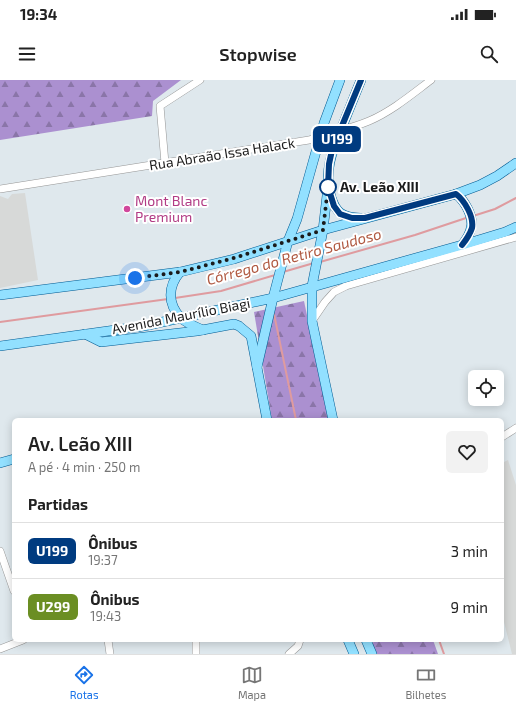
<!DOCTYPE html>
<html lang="pt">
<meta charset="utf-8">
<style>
body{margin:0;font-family:"Exo 2",sans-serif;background:#f2f2f2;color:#222;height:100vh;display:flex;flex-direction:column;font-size:15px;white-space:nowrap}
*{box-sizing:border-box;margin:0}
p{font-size:13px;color:#767676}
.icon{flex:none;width:22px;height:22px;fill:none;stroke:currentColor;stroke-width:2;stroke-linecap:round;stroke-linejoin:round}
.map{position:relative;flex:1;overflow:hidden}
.drawer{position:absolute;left:12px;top:338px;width:492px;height:224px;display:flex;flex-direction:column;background:#fff;border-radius:6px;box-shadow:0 2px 10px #0003}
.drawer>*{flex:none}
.badge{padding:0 8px;border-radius:6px;font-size:14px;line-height:26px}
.tools{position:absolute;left:468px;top:290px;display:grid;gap:8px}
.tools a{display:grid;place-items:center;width:36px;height:36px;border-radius:6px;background:#fff;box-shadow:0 2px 10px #0003;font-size:20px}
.you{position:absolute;width:20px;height:20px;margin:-10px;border:3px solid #fff;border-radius:50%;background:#1a73e8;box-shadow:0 0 0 6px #1a73e833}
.map>.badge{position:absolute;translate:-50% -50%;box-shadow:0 0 0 2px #fff}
h2{padding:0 16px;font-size:15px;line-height:36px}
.round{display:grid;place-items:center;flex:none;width:42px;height:42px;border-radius:6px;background:#f2f2f2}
.head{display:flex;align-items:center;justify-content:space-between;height:68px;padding:0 16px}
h1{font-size:19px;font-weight:600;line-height:30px}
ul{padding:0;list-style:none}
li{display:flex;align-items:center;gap:12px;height:56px;padding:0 16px;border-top:1px solid #e0e0e0}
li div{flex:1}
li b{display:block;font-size:15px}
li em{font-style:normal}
li .badge{min-width:44px;font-weight:700;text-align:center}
.status{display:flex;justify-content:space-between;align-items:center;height:28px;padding:0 20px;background:#fff;direction:ltr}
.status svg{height:11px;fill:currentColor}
header{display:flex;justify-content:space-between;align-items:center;height:52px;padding:0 16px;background:#fff;font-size:18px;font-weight:600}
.menu{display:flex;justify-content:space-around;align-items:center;height:56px;border-top:1px solid #e0e0e0;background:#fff;font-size:11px;color:#767676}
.menu a{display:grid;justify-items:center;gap:2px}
.menu .on{color:#1a73e8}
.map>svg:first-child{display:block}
.residential{fill:#d7d9d8}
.forest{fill:url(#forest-firs)}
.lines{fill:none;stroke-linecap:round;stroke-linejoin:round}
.stream{stroke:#df9b9f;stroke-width:2}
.minor-casing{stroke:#959595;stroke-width:8}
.major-casing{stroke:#005991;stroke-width:10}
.minor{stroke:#fff;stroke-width:7}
.major{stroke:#92e0ff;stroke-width:9}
.line-casing{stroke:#fff;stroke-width:9}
.line{stroke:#003b80;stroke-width:6}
.walk{stroke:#1b1b1b;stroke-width:4;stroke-dasharray:0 7.2}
.stop-dot{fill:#fff;stroke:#003b80;stroke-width:2}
.hotel-dot{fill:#d1479c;stroke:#fff;stroke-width:1.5}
.labels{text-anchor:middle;stroke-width:4;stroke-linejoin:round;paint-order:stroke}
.street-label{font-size:14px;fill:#1b1b1b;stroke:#fff}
.stop-label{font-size:14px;font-weight:bold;fill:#1b1b1b;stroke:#fff;text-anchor:start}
.hotel-label{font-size:14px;fill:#b23c85;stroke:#fff;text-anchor:start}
.water-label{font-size:15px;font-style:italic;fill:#b05941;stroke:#fff}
</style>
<div class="status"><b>19:34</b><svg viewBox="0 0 49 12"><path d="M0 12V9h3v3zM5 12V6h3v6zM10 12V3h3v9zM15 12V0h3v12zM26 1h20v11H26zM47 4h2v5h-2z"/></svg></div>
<header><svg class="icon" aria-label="menu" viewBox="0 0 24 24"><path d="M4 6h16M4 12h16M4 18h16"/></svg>Stopwise<svg class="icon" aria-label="search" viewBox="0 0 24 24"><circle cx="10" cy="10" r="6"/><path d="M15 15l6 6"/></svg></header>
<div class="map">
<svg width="516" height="574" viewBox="0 0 516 574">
<defs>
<pattern id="forest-firs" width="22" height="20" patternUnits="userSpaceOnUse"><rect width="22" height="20" fill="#ab90d0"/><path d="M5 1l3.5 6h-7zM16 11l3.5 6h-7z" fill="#8a75a8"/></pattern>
</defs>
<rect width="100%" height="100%" fill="#dfe8ed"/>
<!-- residential -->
<g class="residential">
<polygon points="25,113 38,200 0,208 0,116 8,119 12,114"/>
<polygon points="502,380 504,382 508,380 516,405 516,574 512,574 502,534"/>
</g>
<!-- forest -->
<g class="forest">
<polygon points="0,0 181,0 153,21 152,36 0,60"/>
<polygon points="304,221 329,340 272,340 254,232"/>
<polygon points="375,560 433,560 438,574 376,574 372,564"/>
</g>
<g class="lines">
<!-- stream -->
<g class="stream">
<polyline points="473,136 495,129 516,118"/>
<polyline points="320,182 415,155 469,137"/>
<polyline points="283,192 314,183"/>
<polyline points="175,218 221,211 275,195"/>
<polyline points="274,234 296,340"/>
<polyline points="0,242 168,219"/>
<polyline points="439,560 444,574"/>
</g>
<!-- minor casing -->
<g class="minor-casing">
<g id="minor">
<polyline points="165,83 160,26 200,0"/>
<path d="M0,109L309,60C329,53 350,49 369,41C392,31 411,15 431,0"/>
<polyline points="312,241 325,222 334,212 346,206 516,157"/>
<polyline points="502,357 516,348"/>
<polyline points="0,471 14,511"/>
<polyline points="108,560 110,574"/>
<polyline points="0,569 23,560"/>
<polyline points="196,574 196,560"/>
<polyline points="289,574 298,566 300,560"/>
</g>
</g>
<!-- major casing -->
<g class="major-casing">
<g id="major">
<polyline points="328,107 323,150 312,206 312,241 333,340"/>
<path d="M456,114C465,121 474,137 471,148C470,154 466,160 462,165"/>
<path d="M360,138C342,137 336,133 331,117C322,88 336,63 346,37C351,25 356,12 361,0"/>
<path d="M180,192C168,206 167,224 181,238C186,243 196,247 203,250"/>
<polyline points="0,215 180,192 234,179 323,150 456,114 480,105 497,96 516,83"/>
<polyline points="85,254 101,262 197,251 234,244 239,246 251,256 267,340"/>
<polyline points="0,266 144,246 273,218 462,165 505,152 516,147"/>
<polyline points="257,287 273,218 288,161 297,139 324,43 340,0"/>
<polyline points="0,383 14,379"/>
<polyline points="348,560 354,574"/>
<polyline points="366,560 372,574"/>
</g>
</g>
<!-- minor -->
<use href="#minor" class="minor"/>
<!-- major -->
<use href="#major" class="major"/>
</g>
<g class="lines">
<!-- line casing -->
<g class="line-casing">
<path id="line" d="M361,0L332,70L329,84L328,107L334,126L340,134L352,138H365L456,114C465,121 474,137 472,148C470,154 466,160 462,165"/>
</g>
<!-- line -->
<use href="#line" class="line"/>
<!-- walk -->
<polyline class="walk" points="135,198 180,192 234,178 323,150 328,107"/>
</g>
<!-- markers -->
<circle class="stop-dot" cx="328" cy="107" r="8"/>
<circle class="hotel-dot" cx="127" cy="129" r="4"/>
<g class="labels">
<!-- street labels -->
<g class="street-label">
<text transform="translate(222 74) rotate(-9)" y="5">Rua Abraão Issa Halack</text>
<text transform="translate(181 236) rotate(-11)" y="5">Avenida Maurílio Biagi</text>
</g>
<!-- stop labels -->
<g class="stop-label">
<text x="340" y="112">Av. Leão XIII</text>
</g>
<!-- hotel labels -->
<g class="hotel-label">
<text x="135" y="126">Mont Blanc<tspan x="135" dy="16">Premium</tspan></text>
</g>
<!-- water labels -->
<g class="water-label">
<text transform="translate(294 177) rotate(-15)" y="5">Córrego do Retiro Saudoso</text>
</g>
</g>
</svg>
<div class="tools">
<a><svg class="icon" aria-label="locate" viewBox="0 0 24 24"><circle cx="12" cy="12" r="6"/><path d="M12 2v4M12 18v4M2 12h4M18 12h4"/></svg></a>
</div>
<div class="you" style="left:135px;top:198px"></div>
<b class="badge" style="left:337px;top:59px;background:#003b80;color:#fff">U199</b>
<section class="drawer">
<div class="head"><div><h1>Av. Leão XIII</h1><p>A pé · 4 min · 250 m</p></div><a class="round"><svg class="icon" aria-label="heart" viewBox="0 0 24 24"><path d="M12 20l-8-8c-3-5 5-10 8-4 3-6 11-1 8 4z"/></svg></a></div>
<h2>Partidas</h2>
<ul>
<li><span class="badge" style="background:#003b80;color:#fff">U199</span><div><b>Ônibus</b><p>19:37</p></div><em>3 min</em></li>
<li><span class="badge" style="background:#6b8e23;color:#fff">U299</span><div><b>Ônibus</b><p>19:43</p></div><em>9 min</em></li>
</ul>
</section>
</div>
<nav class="menu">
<a class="on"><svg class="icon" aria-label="directions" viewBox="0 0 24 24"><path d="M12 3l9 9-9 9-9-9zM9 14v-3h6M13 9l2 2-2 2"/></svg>Rotas</a>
<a><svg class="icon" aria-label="map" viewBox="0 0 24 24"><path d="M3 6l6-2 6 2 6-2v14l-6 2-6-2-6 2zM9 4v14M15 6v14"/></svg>Mapa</a>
<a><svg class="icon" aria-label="tickets" viewBox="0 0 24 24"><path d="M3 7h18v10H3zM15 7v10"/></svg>Bilhetes</a>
</nav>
